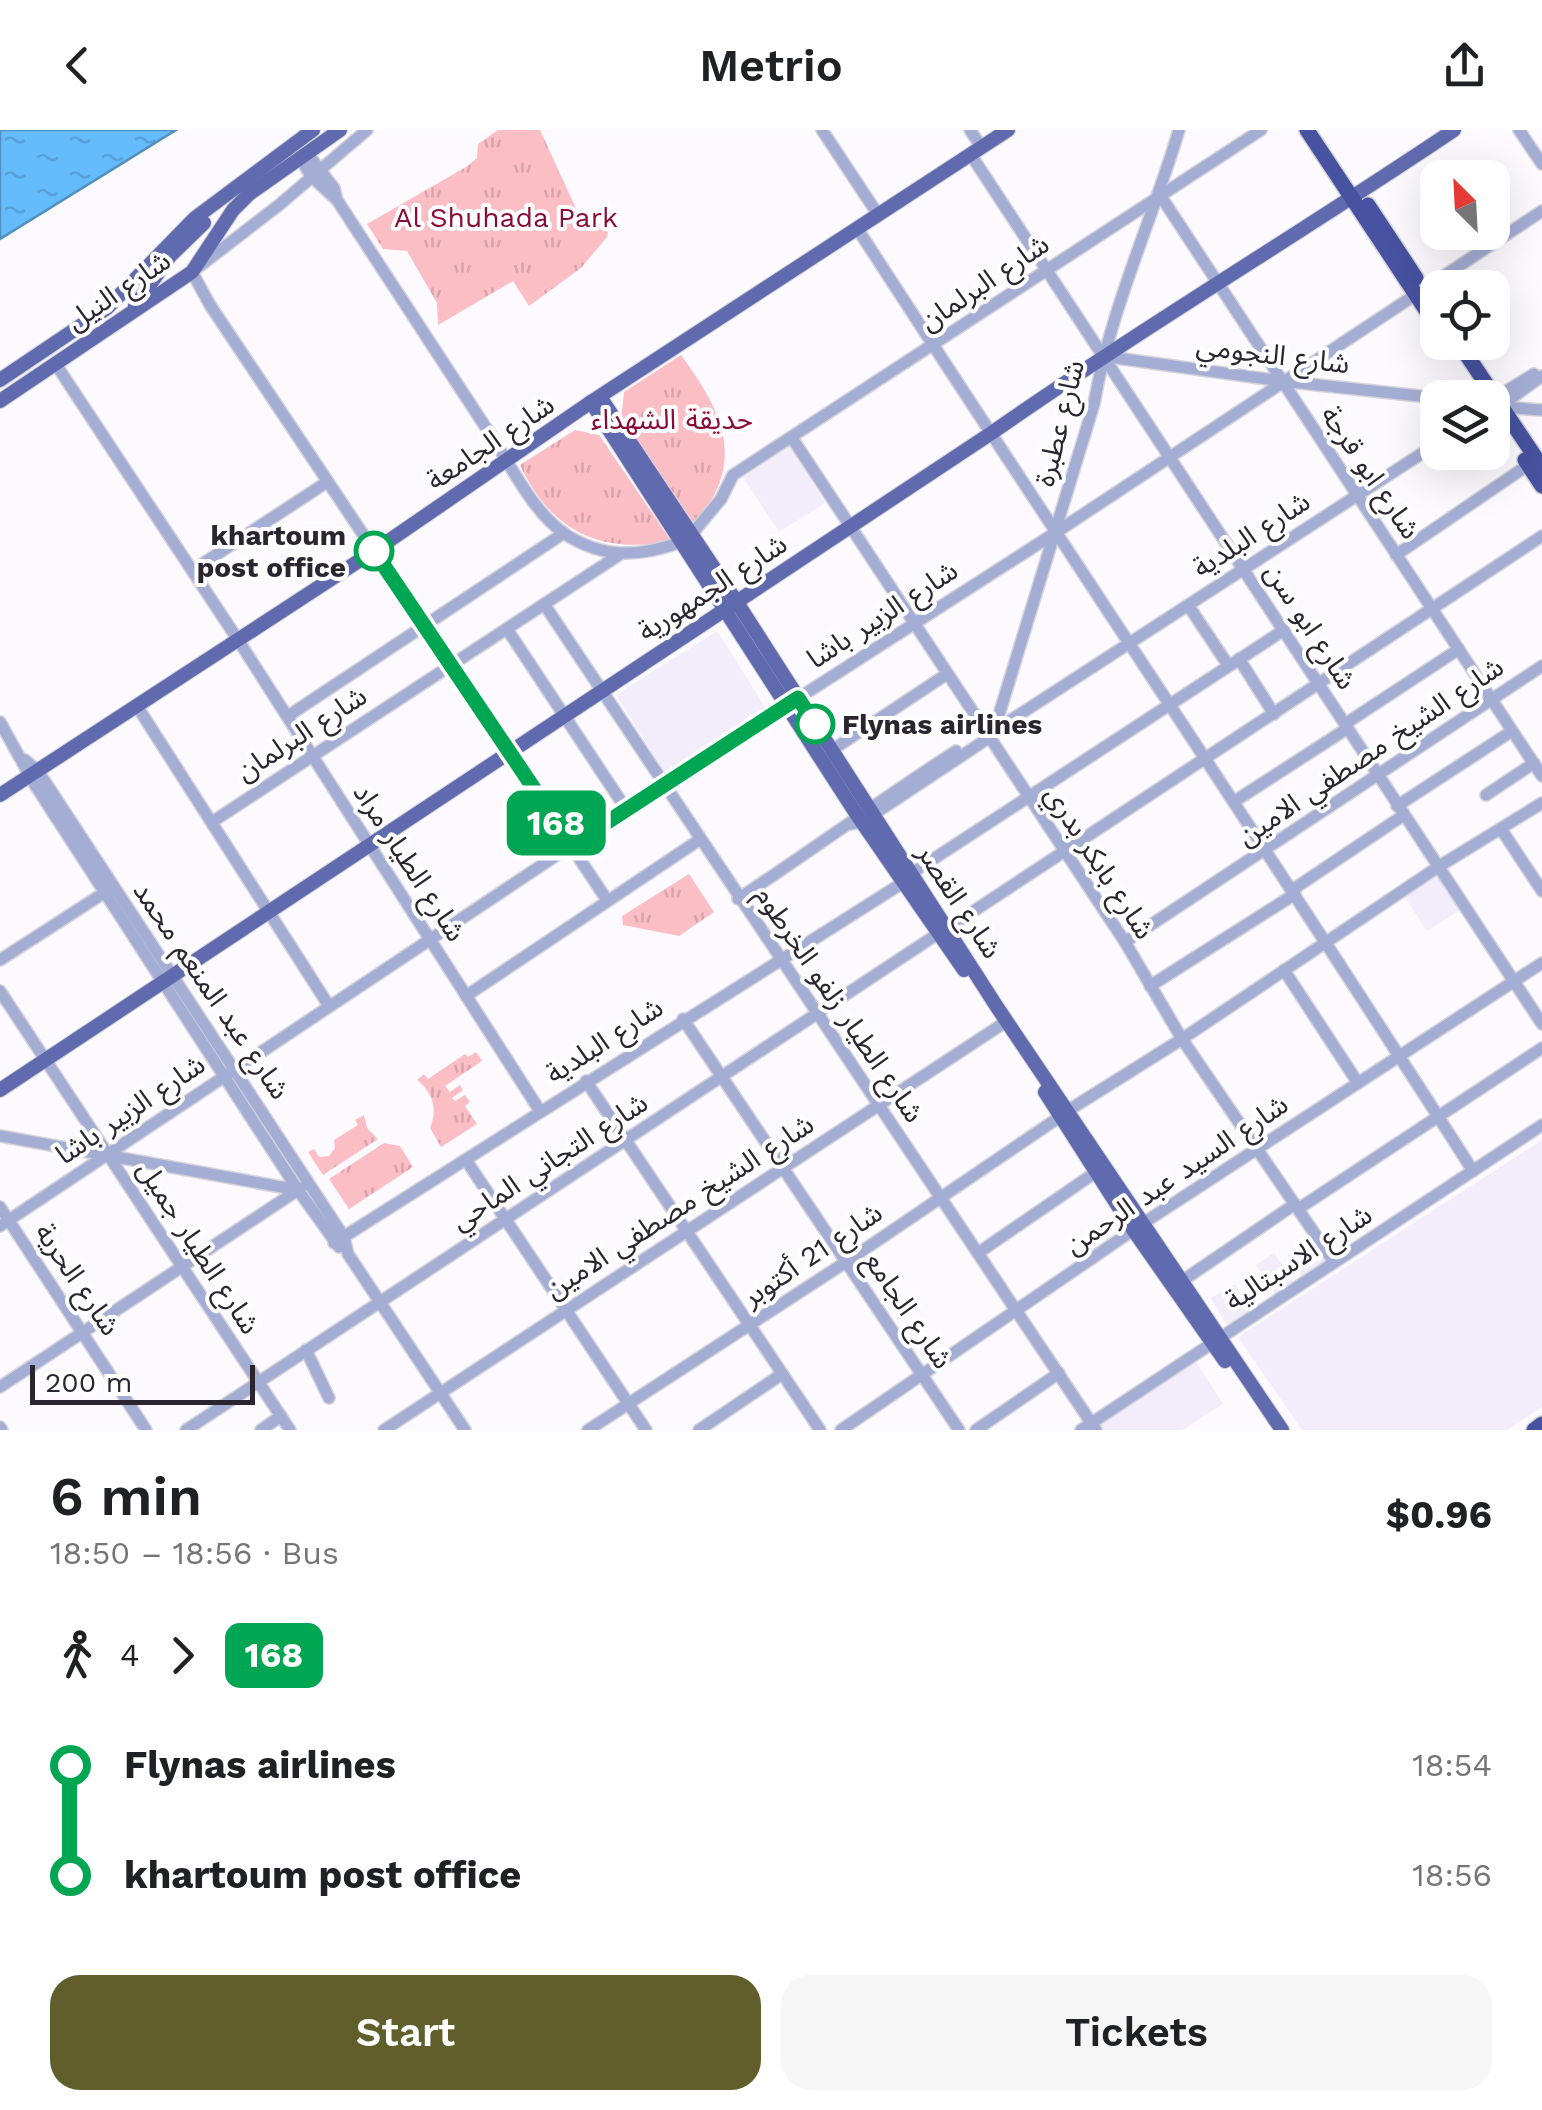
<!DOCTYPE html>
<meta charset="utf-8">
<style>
body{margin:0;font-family:"Work Sans","Noto Sans Arabic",sans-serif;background:#f6f6f6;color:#202124;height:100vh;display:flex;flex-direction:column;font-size:38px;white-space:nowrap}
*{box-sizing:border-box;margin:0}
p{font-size:32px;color:#757577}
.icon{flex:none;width:55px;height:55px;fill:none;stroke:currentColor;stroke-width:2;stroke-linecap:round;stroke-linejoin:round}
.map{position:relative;height:1300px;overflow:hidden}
.sheet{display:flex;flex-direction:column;background:#fff;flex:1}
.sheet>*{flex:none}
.badge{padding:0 20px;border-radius:15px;font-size:35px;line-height:65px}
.needle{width:65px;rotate:336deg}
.fabs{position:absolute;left:1420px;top:30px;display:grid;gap:20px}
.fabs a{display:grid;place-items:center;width:90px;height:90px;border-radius:20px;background:#fff;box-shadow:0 10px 40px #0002;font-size:50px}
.scale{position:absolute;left:30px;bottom:25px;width:225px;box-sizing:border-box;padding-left:10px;border:5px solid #2a252f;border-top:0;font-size:28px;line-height:35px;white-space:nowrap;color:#2a252f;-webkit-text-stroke:8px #fff;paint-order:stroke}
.map>.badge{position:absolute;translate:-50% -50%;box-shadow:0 0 0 5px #fff}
.legs{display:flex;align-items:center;gap:15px;height:110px;padding:0 50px;font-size:32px}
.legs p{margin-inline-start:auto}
.overview{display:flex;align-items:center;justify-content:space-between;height:170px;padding:0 50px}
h1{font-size:55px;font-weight:600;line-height:75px}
.action{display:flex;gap:20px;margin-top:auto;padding:20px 50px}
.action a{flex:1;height:115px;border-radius:30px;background:#605e2b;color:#fff;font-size:40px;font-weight:600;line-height:115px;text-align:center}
.action a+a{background:#f6f6f6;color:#202124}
ul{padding:0 50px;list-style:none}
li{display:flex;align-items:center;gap:35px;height:110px;font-size:38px}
li i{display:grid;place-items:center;width:15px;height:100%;margin:0 12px;background:currentColor}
li i::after{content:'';width:25px;height:25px;margin:-12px;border:8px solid;border-radius:50%;background:#fff}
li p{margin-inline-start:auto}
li:first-child i{background:linear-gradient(#0000 50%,currentColor 0)}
li:last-child i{background:linear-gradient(currentColor 50%,#0000 0)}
header{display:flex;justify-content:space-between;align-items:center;height:130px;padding:0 50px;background:#fff;font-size:45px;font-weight:600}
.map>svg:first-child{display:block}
.built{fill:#f3edfb}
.grass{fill:url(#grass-tufts)}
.water{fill:url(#water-ripples);stroke:#538fbe;stroke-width:2.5}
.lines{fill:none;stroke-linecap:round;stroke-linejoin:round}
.minor-casing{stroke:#d6d3da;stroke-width:14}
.major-casing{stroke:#d6d3da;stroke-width:16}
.highway-casing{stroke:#d6d3da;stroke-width:18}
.minor{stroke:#a4add4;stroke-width:11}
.major{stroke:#5f6bae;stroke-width:14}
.highway{stroke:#4752a0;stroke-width:15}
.line-1-casing{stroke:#fff;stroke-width:22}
.line-1{stroke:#00a651;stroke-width:15}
.stop-1-dot{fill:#fff;stroke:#00a651;stroke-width:5}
.labels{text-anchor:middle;stroke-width:8;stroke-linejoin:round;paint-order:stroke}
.park-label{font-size:28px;fill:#890c35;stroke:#fff}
.street-label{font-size:28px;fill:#2a252f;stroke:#fff}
.stop-label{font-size:28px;font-weight:bold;fill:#2a252f;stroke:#fff;text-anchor:end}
</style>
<header><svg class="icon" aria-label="back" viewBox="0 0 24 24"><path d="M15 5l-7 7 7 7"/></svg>Metrio<svg class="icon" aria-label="share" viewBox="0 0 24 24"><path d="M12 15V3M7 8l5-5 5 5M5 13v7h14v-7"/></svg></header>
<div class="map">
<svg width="1542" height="1300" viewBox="0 0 1542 1300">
<defs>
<pattern id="grass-tufts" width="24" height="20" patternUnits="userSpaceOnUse" patternTransform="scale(2.5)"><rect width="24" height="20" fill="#fcbec5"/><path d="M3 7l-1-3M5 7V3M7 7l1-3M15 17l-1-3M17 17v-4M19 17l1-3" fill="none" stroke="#d8a3aa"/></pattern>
<pattern id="water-ripples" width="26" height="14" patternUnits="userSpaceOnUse" patternTransform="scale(2.5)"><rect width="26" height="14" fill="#65bcfc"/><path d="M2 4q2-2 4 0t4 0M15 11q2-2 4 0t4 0" fill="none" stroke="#58a1d8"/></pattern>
</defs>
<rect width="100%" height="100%" fill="#fcf9ff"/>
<!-- built -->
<g class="built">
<polygon points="790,317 825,373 779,402 743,347"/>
<polygon points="717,501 767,580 666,644 616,565"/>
<polygon points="1440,743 1462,779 1427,801 1404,766"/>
<polygon points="1542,1010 1542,1277 1507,1300 1302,1300 1238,1207"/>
<polygon points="1314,1108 1330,1133 1304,1150 1287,1125"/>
<polygon points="1274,1123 1296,1156 1278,1168 1256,1135"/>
<polygon points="1235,1154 1252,1183 1228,1196 1211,1168"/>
<polygon points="1196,1232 1223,1274 1182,1300 1103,1300 1099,1294"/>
</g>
<!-- grass -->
<g class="grass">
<polygon points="498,0 540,0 579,85 584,91 608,102 607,107 581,138 529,176 513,151 438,195 437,173 407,121 383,119 367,94 466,37 477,28 478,14"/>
<path d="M681,225C726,286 748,337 689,399L621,291L624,262Z"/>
<path d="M575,300L599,305L671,411C600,425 551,401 520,335Z"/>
<polygon points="689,744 714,782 679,806 623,795 622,786"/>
<path d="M476,922L482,931L445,956L450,962L460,955L463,960L452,968L455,971L465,965L470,972L465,976L477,994L441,1017L430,998C438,979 433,963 417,950L424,944L428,949L465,924L468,927Z"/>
<polygon points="364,985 367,998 378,1009 323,1045 308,1022 314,1019 319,1027 329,1026 335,1018 334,1010 358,995 355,990"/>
<polygon points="384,1013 400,1016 413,1037 349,1079 329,1049"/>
</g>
<!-- water -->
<polygon class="water" points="0,0 176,0 0,109"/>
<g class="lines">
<!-- minor casing -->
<g class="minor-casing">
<g id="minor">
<polyline points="367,0 279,75 192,142 210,175 607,770"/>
<polyline points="822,0 877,83"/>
<polyline points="970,0 982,18"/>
<polyline points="1519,0 1542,34"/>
<path d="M307,23L334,58L337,70C389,149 440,228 492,307C513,339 533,382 565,404C603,429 640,427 681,412"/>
<polyline points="971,25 1542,894"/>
<polyline points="300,28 311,46 337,70"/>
<polyline points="1160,65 1542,646"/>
<path d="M857,98C1061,413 1271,724 1473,1041"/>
<polyline points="1102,226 1281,251 1438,268"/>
<polyline points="55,233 242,516 540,981"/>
<polyline points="1492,270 1534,244"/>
<polyline points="1502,277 1542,280"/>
<polyline points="1492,282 1542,246"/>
<polyline points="792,308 1125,812 1182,909 1334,1132"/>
<polyline points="691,405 721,369 733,345 1261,0"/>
<polyline points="1396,425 1528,335"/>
<polyline points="193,440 327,352"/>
<polyline points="544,474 1096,1300"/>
<polyline points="1188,475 1228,535"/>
<polyline points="507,499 626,679"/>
<polyline points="1239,529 1274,584"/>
<polyline points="137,576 329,876"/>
<polyline points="288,586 564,403"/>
<polyline points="0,592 35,655 298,1060 339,1117"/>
<polyline points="1345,594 1459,519"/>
<path d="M994,601L1094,274C1110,180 1152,91 1179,0"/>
<polyline points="832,620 947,544"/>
<polyline points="25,630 38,641 344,1107 348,1124 465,1300"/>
<polyline points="1486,665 1534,633"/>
<polyline points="1235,671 1348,598"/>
<polyline points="1397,676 1512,601"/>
<polyline points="212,692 619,425"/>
<polyline points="850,694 862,692 990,607 994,601 1438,313"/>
<polyline points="1501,699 1542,761"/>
<polyline points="912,743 1284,500"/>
<polyline points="1292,760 1404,685"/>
<path d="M738,769C812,720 882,669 956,621"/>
<polyline points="948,798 1542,406"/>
<polyline points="1125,812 1542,536"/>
<polyline points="0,830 110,759"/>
<polyline points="1284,840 1358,953"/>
<polyline points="1150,856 1295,764"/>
<polyline points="0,861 290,1300"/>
<polyline points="466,866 699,710"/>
<polyline points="683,889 959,1300"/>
<polyline points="586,951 820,1300"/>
<polyline points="1069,980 1182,909 1438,737 1542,673"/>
<polyline points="0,1006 298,1060"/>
<polyline points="466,1030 646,1300"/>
<polyline points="0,1077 146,1300"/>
<polyline points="1298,1079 1542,918"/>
<polyline points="0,1096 626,679 1055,403 1542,81"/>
<polyline points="334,1113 904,752"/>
<polyline points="978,1123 1096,1042"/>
<polyline points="1182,1151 1295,1074"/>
<polyline points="306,1220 329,1268"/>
<polyline points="0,1257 301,1058"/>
<polyline points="0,1297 2,1300"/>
<polyline points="186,1300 939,803"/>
<polyline points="261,1300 281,1286"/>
<polyline points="384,1300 1001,895"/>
<polyline points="588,1300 846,1132 1061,986"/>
<polyline points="699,1300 782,1244"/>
<polyline points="841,1300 1142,1094 1542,833"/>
<polyline points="976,1300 1059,1243"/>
<polyline points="1081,1300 1542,995"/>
</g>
</g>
<!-- major casing -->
<g class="major-casing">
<g id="major">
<polyline points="135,176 170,126 204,93"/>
<polyline points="0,250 107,178 195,88 313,0"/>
<polyline points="600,267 736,471 997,877 1282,1300"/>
<polyline points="0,271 192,142 233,80 249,64 340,0"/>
<polyline points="591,272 857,685 964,840"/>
<polyline points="0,665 374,421 591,272 1008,0"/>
<path d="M0,960L990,304C1142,198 1301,103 1454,0"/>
<polyline points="1045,962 1134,1101 1225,1231"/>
</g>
</g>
<!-- highway casing -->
<g class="highway-casing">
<g id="highway">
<polyline points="1307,0 1438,198"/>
<polyline points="1368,75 1416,148"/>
<polyline points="1458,212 1542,337"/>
<polyline points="1525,330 1542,356"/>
<polyline points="1534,1300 1542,1294"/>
</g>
</g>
<!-- minor -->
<use href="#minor" class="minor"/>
<!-- major -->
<use href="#major" class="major"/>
<!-- highway -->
<use href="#highway" class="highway"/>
</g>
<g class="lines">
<!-- line-1 casing -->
<g class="line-1-casing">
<polyline id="line-1" points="374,421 572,715 798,568 815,594"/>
</g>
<!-- line-1 -->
<use href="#line-1" class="line-1"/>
</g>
<!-- markers -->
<g class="stop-1-dot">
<circle cx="374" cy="421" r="18"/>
<circle cx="815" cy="594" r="18"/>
</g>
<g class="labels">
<!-- park labels -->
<g class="park-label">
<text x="506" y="97">Al Shuhada Park</text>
<text x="672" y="299">حديقة الشهداء</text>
</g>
<!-- street labels -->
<g class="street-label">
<text transform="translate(984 152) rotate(-34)" y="10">شارع البرلمان</text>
<text transform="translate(118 160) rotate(-34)" y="10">شارع النيل</text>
<text transform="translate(1273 224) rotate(7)" y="10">شارع النجومي</text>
<text transform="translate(1059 293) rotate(-76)" y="10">شارع عطبرة</text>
<text transform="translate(490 312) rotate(-34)" y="10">شارع الجامعة</text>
<text transform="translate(1371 342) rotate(56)" y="10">شارع ابو قرجة</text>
<text transform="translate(1251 404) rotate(-33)" y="10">شارع البلدية</text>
<text transform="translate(712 457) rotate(-33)" y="10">شارع الجمهورية</text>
<text transform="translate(882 484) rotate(-33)" y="10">شارع الزبير باشا</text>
<text transform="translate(1311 496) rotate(57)" y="10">شارع ابو سن</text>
<text transform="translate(301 603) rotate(-33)" y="10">شارع البرلمان</text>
<text transform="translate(1370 621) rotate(-34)" y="10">شارع الشيخ مصطفي الامين</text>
<text transform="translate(410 732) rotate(57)" y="10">شارع الطيار مراد</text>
<text transform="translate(1100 732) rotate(57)" y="10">شارع بابكر بدري</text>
<text transform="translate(960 771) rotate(57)" y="10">شارع القصر</text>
<text transform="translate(212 860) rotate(56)" y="10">شارع عبد المنعم محمد</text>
<text transform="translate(840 874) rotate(56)" y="10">شارع الطيار زلفو الخرطوم</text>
<text transform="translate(604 910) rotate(-33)" y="10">شارع البلدية</text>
<text transform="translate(130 979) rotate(-34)" y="10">شارع الزبير باشا</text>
<text transform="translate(549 1031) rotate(-33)" y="10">شارع التجاني الماحي</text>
<text transform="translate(1176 1044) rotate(-34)" y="10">شارع السيد عبد الرحمن</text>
<text transform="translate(679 1076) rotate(-33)" y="10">شارع الشيخ مصطفي الامين</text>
<text transform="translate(199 1117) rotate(57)" y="10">شارع الطيار جميل</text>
<text transform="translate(812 1124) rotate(-34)" y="10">شارع 21 أكتوبر</text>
<text transform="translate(1298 1127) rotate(-33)" y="10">شارع الاسبتالية</text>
<text transform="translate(78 1149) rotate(56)" y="10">شارع الحرية</text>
<text transform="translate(909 1180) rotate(56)" y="10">شارع الجامع</text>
</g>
<!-- stop labels -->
<g class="stop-label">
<text x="346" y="415">khartoum<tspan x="346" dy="32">post office</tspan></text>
<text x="842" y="604" text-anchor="start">Flynas airlines</text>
</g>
</g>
</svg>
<div class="fabs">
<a><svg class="needle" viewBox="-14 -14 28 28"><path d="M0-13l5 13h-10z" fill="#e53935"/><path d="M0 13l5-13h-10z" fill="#757577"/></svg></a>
<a><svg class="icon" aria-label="locate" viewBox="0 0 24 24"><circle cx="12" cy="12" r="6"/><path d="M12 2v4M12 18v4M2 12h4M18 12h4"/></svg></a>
<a><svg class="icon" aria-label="layers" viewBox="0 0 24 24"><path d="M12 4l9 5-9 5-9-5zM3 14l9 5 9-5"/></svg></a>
</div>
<div class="scale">200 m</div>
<b class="badge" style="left:556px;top:693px;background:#00a651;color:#fff">168</b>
</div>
<section class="sheet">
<div class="overview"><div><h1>6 min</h1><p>18:50 – 18:56 · Bus</p></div><b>$0.96</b></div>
<div class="legs"><svg class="icon" aria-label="walk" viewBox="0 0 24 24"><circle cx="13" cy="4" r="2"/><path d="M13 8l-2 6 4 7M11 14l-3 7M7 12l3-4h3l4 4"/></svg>4<svg class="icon" aria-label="forward" viewBox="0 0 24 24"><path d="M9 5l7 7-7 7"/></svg><b class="badge" style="background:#00a651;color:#fff">168</b></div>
<ul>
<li><i style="color:#00a651"></i><b>Flynas airlines</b><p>18:54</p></li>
<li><i style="color:#00a651"></i><b>khartoum post office</b><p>18:56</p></li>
</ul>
<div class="action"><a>Start</a><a>Tickets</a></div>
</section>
